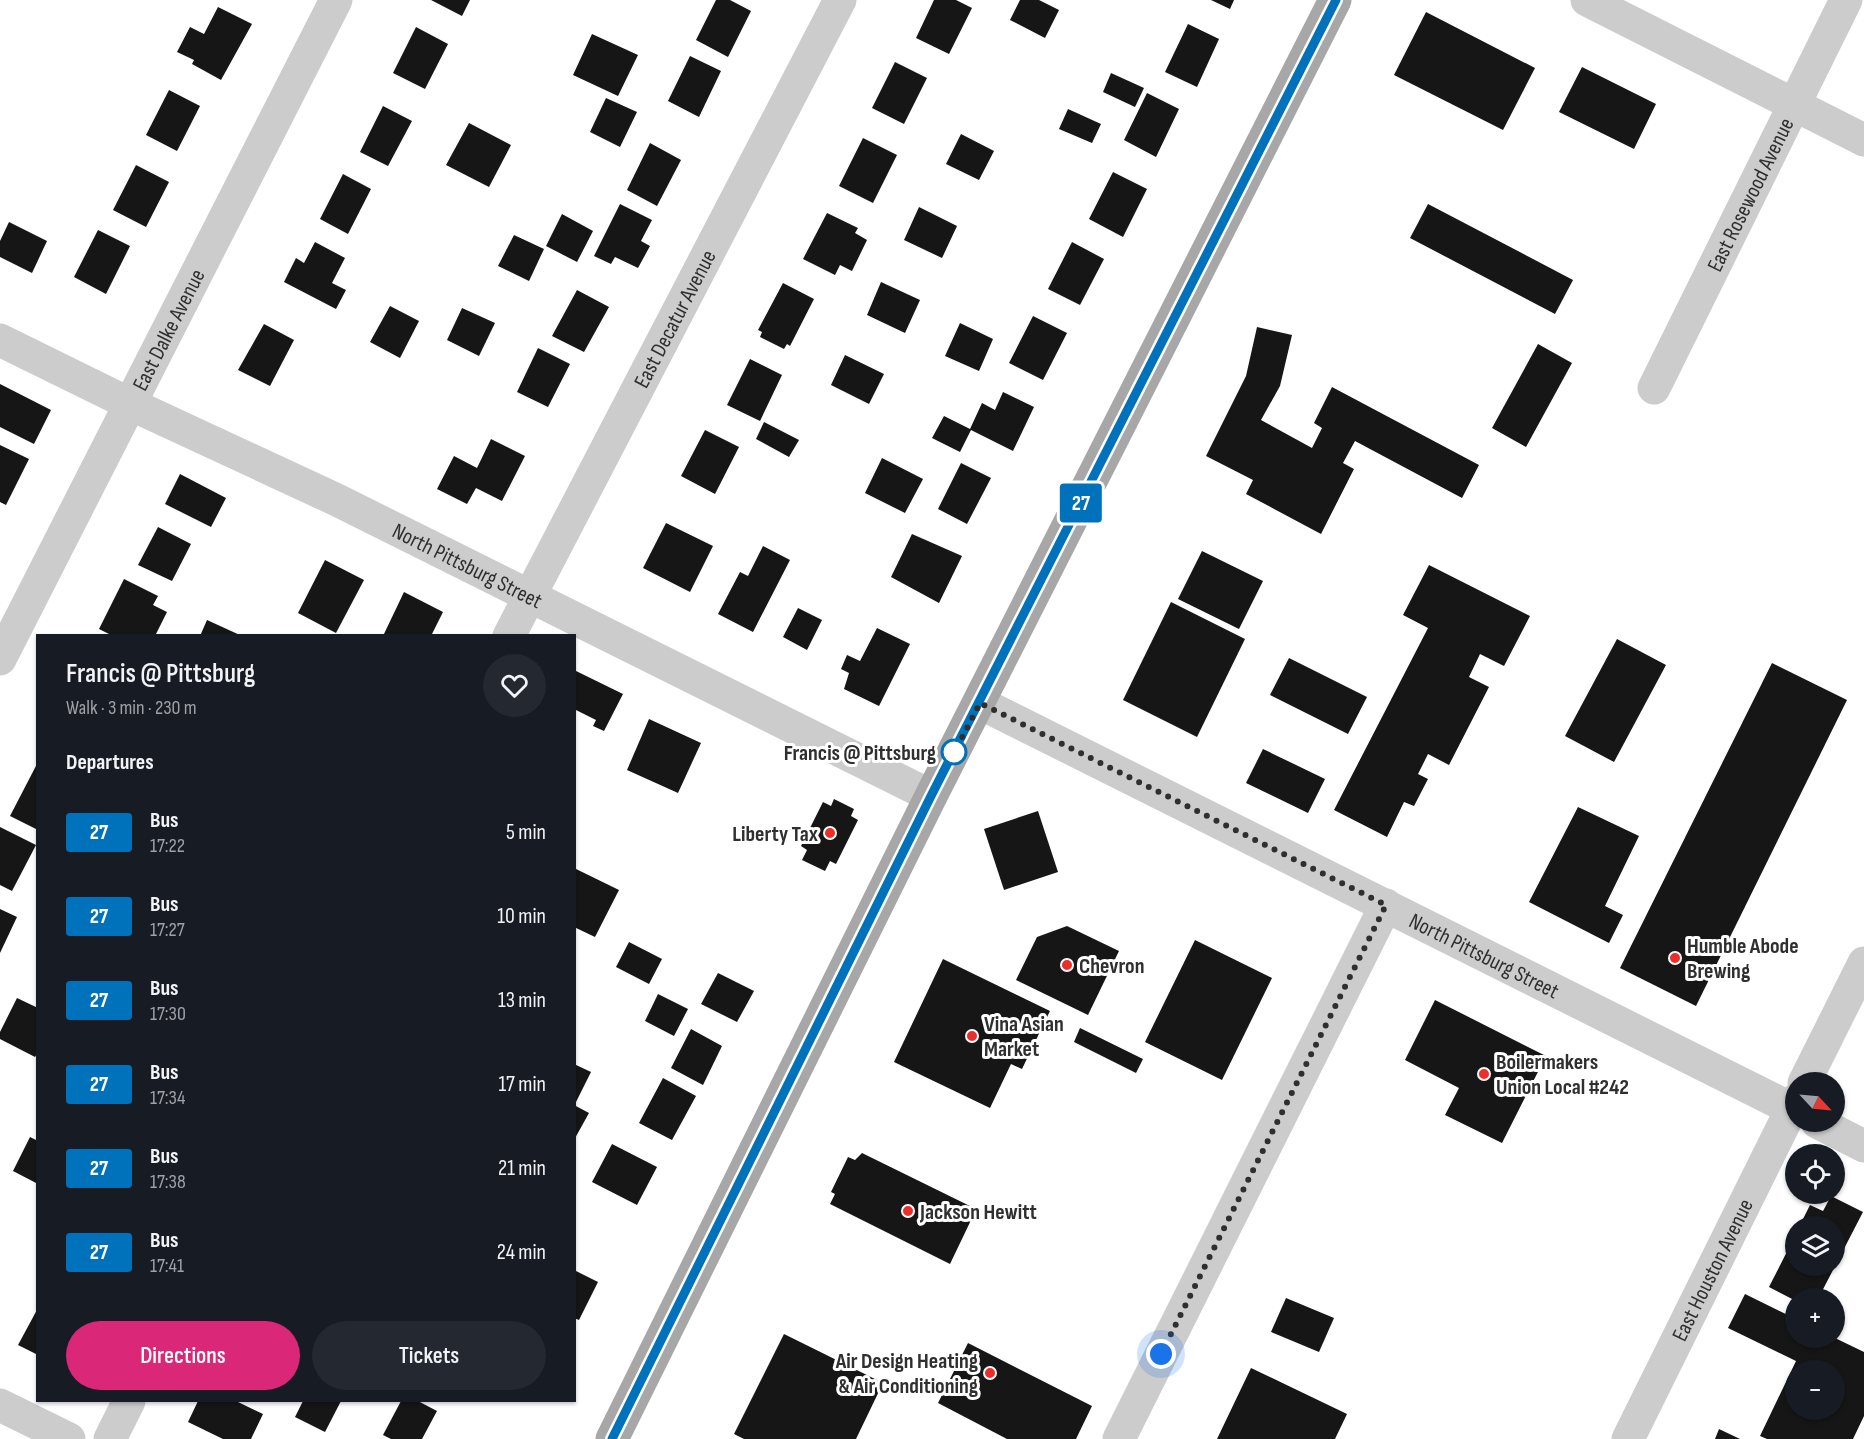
<!DOCTYPE html>
<meta charset="utf-8">
<style>
body{margin:0;font-family:"Sofia Sans Condensed",sans-serif;background:#242831;color:#f1f3f6;height:100vh;display:flex;flex-direction:column;font-size:22px;white-space:nowrap}
*{box-sizing:border-box;margin:0}
p{font-size:20px;color:#9ea1a6}
.icon{flex:none;width:33px;height:33px;fill:none;stroke:currentColor;stroke-width:2;stroke-linecap:round;stroke-linejoin:round}
.map{position:relative;flex:1;overflow:hidden}
.sheet{position:absolute;left:36px;top:634px;width:540px;height:768px;display:flex;flex-direction:column;background:#171b24;border-radius:0px;box-shadow:0 2px 4px #0004}
.sheet>*{flex:none}
.badge{padding:0 12px;border-radius:4px;font-size:21px;line-height:39px}
.needle{width:39px;rotate:116deg}
.controls{position:absolute;left:1785px;top:1072px;display:grid;gap:12px}
.controls a{display:grid;place-items:center;width:60px;height:60px;border-radius:50%;background:#171b24;box-shadow:0 2px 4px #0004;font-size:30px}
.you{position:absolute;width:30px;height:30px;margin:-15px;border:4px solid #fff;border-radius:50%;background:#1a73e8;box-shadow:0 0 0 9px #1a73e833}
.map>.badge{position:absolute;translate:-50% -50%;box-shadow:0 0 0 3px #fff}
h2{padding:0 30px;font-size:22px;line-height:54px}
.round{display:grid;place-items:center;flex:none;width:63px;height:63px;border-radius:32px;background:#242831}
.summary{display:flex;align-items:center;justify-content:space-between;height:102px;padding:0 30px}
h1{font-size:28px;font-weight:600;line-height:45px}
.action{display:flex;gap:12px;margin-top:auto;padding:12px 30px}
.action a{flex:1;height:69px;border-radius:36px;background:#db2777;color:#fff;font-size:24px;font-weight:600;line-height:69px;text-align:center}
.action a+a{background:#242831;color:#f1f3f6}
ul{padding:0;list-style:none}
li{display:flex;align-items:center;gap:18px;height:84px;padding:0 30px}
li div{flex:1}
li b{display:block;font-size:22px}
li em{font-style:normal}
li .badge{min-width:66px;font-weight:700;text-align:center}
.map>svg:first-child{display:block}
.building{fill:#161616;fill-rule:evenodd}
.lines{fill:none;stroke-linecap:round;stroke-linejoin:round}
.minor{stroke:#ccc;stroke-width:33}
.major{stroke:#a7a7a7;stroke-width:33}
.line-casing{stroke:#fff;stroke-width:14}
.line{stroke:#0072bc;stroke-width:9}
.walk{stroke:#2f2f2f;stroke-width:6;stroke-dasharray:0 10.8}
.stop-dot{fill:#fff;stroke:#0072bc;stroke-width:3}
.poi-dot{fill:#ec2e2b;stroke:#fff;stroke-width:2}
.labels{text-anchor:middle;stroke-width:6;stroke-linejoin:round;paint-order:stroke}
.street-label{font-size:22px;fill:#2f2f2f;stroke:#fff}
.stop-label{font-size:22px;font-weight:bold;fill:#2f2f2f;stroke:#fff;text-anchor:end}
.poi-label{font-size:22px;font-weight:bold;fill:#2f2f2f;stroke:#fff;text-anchor:start}
</style>
<div class="map">
<svg width="1864" height="1439" viewBox="0 0 1864 1439">
<rect width="100%" height="100%" fill="#fff"/>
<!-- building -->
<g class="building">
<polygon points="431,0 470,0 462,16"/>
<polygon points="716,0 730,0 751,11 728,57 696,40"/>
<polygon points="934,0 956,0 972,8 949,54 916,38"/>
<polygon points="1020,0 1039,0 1059,10 1045,38 1010,20"/>
<polygon points="1211,0 1234,0 1230,9"/>
<polygon points="218,7 252,24 221,80 192,64 194,60 177,52 190,27 204,34"/>
<polygon points="1426,12 1535,68 1503,130 1394,75"/>
<polygon points="1188,24 1219,39 1197,87 1165,72"/>
<polygon points="416,27 448,44 425,89 393,73"/>
<polygon points="592,34 638,55 618,96 573,75"/>
<polygon points="690,56 721,71 699,117 668,101"/>
<polygon points="895,62 927,78 904,124 872,108"/>
<polygon points="1582,67 1656,104 1634,149 1559,112"/>
<polygon points="1111,73 1144,88 1135,107 1103,92"/>
<polygon points="169,90 200,106 177,151 146,135"/>
<polygon points="1147,93 1179,109 1156,157 1124,140"/>
<polygon points="606,98 637,112 620,147 590,132"/>
<polygon points="383,106 412,121 388,166 360,152"/>
<polygon points="1068,109 1101,124 1092,143 1059,129"/>
<polygon points="469,123 511,145 489,187 446,165"/>
<polygon points="961,134 994,151 979,180 946,164"/>
<polygon points="863,138 897,155 873,203 839,186"/>
<polygon points="650,143 681,160 657,206 627,190"/>
<polygon points="136,165 169,182 146,227 113,210"/>
<polygon points="1113,172 1147,189 1123,237 1089,219"/>
<polygon points="343,174 371,189 348,234 320,219"/>
<polygon points="620,204 652,220 641,241 650,246 638,268 615,257 611,264 594,256"/>
<polygon points="1428,204 1573,280 1555,314 1410,238"/>
<polygon points="919,207 957,226 942,258 904,240"/>
<polygon points="827,213 858,228 855,233 867,240 852,271 840,265 835,275 803,259"/>
<polygon points="562,214 593,231 577,262 546,246"/>
<polygon points="9,222 47,241 32,273 0,257 0,241"/>
<polygon points="98,230 130,246 106,294 74,277"/>
<polygon points="514,235 544,249 529,281 498,266"/>
<polygon points="315,242 345,258 332,283 346,290 336,309 284,282 296,258 304,263"/>
<polygon points="1072,242 1104,259 1080,305 1048,289"/>
<polygon points="881,282 920,300 905,333 867,315"/>
<polygon points="783,283 814,299 790,346 787,344 784,349 760,337 762,332 758,330"/>
<polygon points="577,290 609,307 584,352 552,336"/>
<polygon points="390,306 419,321 400,358 370,342"/>
<polygon points="462,308 495,323 479,356 447,340"/>
<polygon points="1033,316 1067,333 1043,380 1009,363"/>
<polygon points="960,323 993,339 979,371 945,356"/>
<polygon points="264,324 294,340 270,386 238,370"/>
<polygon points="1257,327 1292,335 1280,386 1261,420 1312,448 1322,428 1314,423 1332,387 1479,465 1462,498 1355,441 1343,463 1354,469 1321,534 1246,494 1253,480 1206,456 1246,376"/>
<polygon points="1538,344 1572,363 1526,447 1492,428"/>
<polygon points="538,348 570,364 548,407 517,392"/>
<polygon points="845,355 884,374 869,404 831,385"/>
<polygon points="750,359 782,375 760,421 727,405"/>
<polygon points="0,384 51,410 34,444 0,427"/>
<polygon points="1003,392 1034,407 1013,451 971,430 960,452 932,438 944,416 970,429 982,403 995,410"/>
<polygon points="764,422 799,440 789,457 756,439"/>
<polygon points="705,430 739,447 715,494 681,476"/>
<polygon points="491,439 525,456 502,501 476,488 467,504 437,489 454,456 477,468"/>
<polygon points="0,445 29,459 6,505 0,502"/>
<polygon points="882,458 923,479 905,513 865,493"/>
<polygon points="961,463 991,478 967,524 938,509"/>
<polygon points="180,474 226,498 211,527 165,504"/>
<polygon points="666,523 713,546 690,592 643,568"/>
<polygon points="158,527 191,544 172,581 138,565"/>
<polygon points="912,534 962,556 939,603 891,577"/>
<polygon points="763,546 790,560 753,632 718,614 740,572 748,576"/>
<polygon points="1202,551 1263,581 1239,629 1178,599"/>
<polygon points="325,560 364,580 336,633 298,613"/>
<polygon points="1429,565 1530,616 1504,666 1480,654 1469,677 1489,687 1449,765 1428,754 1418,774 1428,779 1414,806 1404,802 1387,837 1334,810 1428,628 1403,615"/>
<polygon points="124,579 158,596 153,605 167,612 155,636 113,636 99,629"/>
<polygon points="404,592 443,612 431,636 383,636"/>
<polygon points="1171,602 1245,639 1197,737 1123,700"/>
<polygon points="798,608 822,620 807,650 783,637"/>
<polygon points="207,620 242,636 200,636"/>
<polygon points="877,628 910,644 879,706 844,689 849,673 841,669 847,655 860,661"/>
<polygon points="1617,639 1666,665 1614,762 1565,736"/>
<polygon points="1289,658 1367,697 1348,734 1270,695"/>
<polygon points="1772,663 1847,700 1696,1006 1620,968"/>
<polygon points="574,670 623,694 604,731 593,726 596,720 574,709"/>
<polygon points="649,719 701,743 678,793 627,770"/>
<polygon points="1263,749 1325,779 1308,813 1246,783"/>
<polygon points="38,762 38,830 10,816"/>
<polygon points="834,799 854,809 851,816 858,820 836,864 830,861 825,871 802,860 807,850 801,846 823,802 831,806"/>
<polygon points="1578,807 1639,836 1605,906 1623,915 1609,943 1529,902"/>
<polygon points="1038,811 1058,872 1004,890 984,829"/>
<polygon points="0,827 36,845 12,891 0,885"/>
<polygon points="574,868 619,890 595,937 574,927"/>
<polygon points="0,909 17,917 0,953"/>
<polygon points="1067,926 1119,951 1088,1015 1016,980 1037,937"/>
<polygon points="1195,940 1272,978 1222,1080 1145,1042"/>
<polygon points="629,942 662,959 649,984 616,967"/>
<polygon points="943,959 1050,1011 1022,1069 1011,1064 990,1108 894,1062"/>
<polygon points="718,973 754,991 737,1022 701,1004"/>
<polygon points="658,994 688,1009 674,1036 645,1021"/>
<polygon points="17,998 38,1008 38,1052 35,1057 0,1039 0,1032"/>
<polygon points="1435,1000 1546,1056 1502,1143 1445,1115 1459,1088 1405,1060"/>
<polygon points="1080,1028 1143,1059 1136,1073 1074,1042"/>
<polygon points="691,1029 722,1046 703,1085 671,1068"/>
<polygon points="574,1064 591,1072 576,1102 574,1101"/>
<polygon points="663,1078 696,1096 672,1140 639,1123"/>
<polygon points="574,1105 589,1113 574,1140"/>
<polygon points="30,1137 38,1141 38,1184 13,1171"/>
<polygon points="612,1144 657,1167 637,1205 592,1182"/>
<polygon points="862,1153 974,1208 971,1215 973,1216 950,1264 830,1204 835,1194 831,1192 848,1157 855,1160"/>
<polygon points="1831,1196 1863,1212 1818,1299 1796,1301 1769,1287 1796,1234 1796,1266 1834,1266 1834,1227 1799,1227 1810,1205 1823,1211"/>
<polygon points="574,1270 598,1282 579,1320 574,1318"/>
<path d="M1745,1294L1796,1319V1338H1835L1864,1352V1416L1853,1439H1767L1760,1436L1796,1361L1728,1328ZM1796,1371H1834V1410H1796Z"/>
<polygon points="1286,1298 1334,1318 1319,1352 1271,1332"/>
<polygon points="38,1308 38,1355 18,1345"/>
<polygon points="784,1334 883,1383 856,1439 744,1439 734,1434"/>
<polygon points="968,1343 1092,1406 1076,1439 1007,1439 938,1403"/>
<polygon points="1251,1368 1347,1414 1335,1439 1217,1439"/>
<polygon points="198,1401 236,1401 263,1414 251,1439 223,1439 188,1422"/>
<polygon points="303,1401 341,1401 325,1432 295,1417"/>
<polygon points="401,1401 418,1401 437,1411 422,1439 391,1439 383,1435"/>
<polygon points="1719,1429 1740,1439 1715,1439"/>
</g>
<g class="lines">
<!-- minor -->
<g class="minor">
<polyline points="1587,0 1864,140"/>
<path id="s1" d="M0,340L128,403L337,500L931,796"/>
<path id="s2" d="M1654,388L1846,0"/>
<path id="s3" d="M509,636L840,0"/>
<path id="s4" d="M0,659L336,0"/>
<path id="s5" d="M980,703L1796,1111"/>
<polyline points="1804,1083 1864,963"/>
<polyline points="1817,1122 1864,1146"/>
<polyline points="0,1405 69,1439"/>
<polyline points="110,1439 129,1401"/>
<polyline points="1119,1439 1386,905"/>
<path id="s6" d="M1628,1439L1796,1100"/>
</g>
<!-- major -->
<polyline class="major" points="612,1439 931,796 1335,0"/>
</g>
<g class="lines">
<!-- line casing -->
<g class="line-casing">
<polyline id="line" points="612,1439 931,796 1336,0"/>
</g>
<!-- line -->
<use href="#line" class="line"/>
<!-- walk -->
<polyline class="walk" points="954,752 951,759 980,703 1386,905 1161,1354"/>
</g>
<!-- markers -->
<circle class="stop-dot" cx="954" cy="752" r="12"/>
<g class="poi-dot">
<circle cx="830" cy="833" r="6"/>
<circle cx="1675" cy="958" r="6"/>
<circle cx="1067" cy="965" r="6"/>
<circle cx="972" cy="1036" r="6"/>
<circle cx="1484" cy="1074" r="6"/>
<circle cx="908" cy="1211" r="6"/>
<circle cx="990" cy="1373" r="6"/>
</g>
<g class="labels">
<!-- street labels -->
<g class="street-label">
<text dy="8" stroke="none"><textPath href="#s2" startOffset="216">East Rosewood Avenue</textPath></text>
<text dy="8" stroke="none"><textPath href="#s3" startOffset="358">East Decatur Avenue</textPath></text>
<text dy="8" stroke="none"><textPath href="#s4" startOffset="370">East Dalke Avenue</textPath></text>
<text dy="8" stroke="none"><textPath href="#s1" startOffset="519">North Pittsburg Street</textPath></text>
<text dy="8" stroke="none"><textPath href="#s5" startOffset="564">North Pittsburg Street</textPath></text>
<text dy="8" stroke="none"><textPath href="#s6" startOffset="189">East Houston Avenue</textPath></text>
</g>
<!-- stop labels -->
<g class="stop-label">
<text x="936" y="760">Francis @ Pittsburg</text>
</g>
<!-- poi labels -->
<g class="poi-label">
<text x="818" y="841" text-anchor="end">Liberty Tax</text>
<text x="1687" y="953">Humble Abode<tspan x="1687" dy="25">Brewing</tspan></text>
<text x="1079" y="973">Chevron</text>
<text x="984" y="1031">Vina Asian<tspan x="984" dy="25">Market</tspan></text>
<text x="1496" y="1069">Boilermakers<tspan x="1496" dy="25">Union Local #242</tspan></text>
<text x="920" y="1219">Jackson Hewitt</text>
<text x="978" y="1368" text-anchor="end">Air Design Heating<tspan x="978" dy="25">&amp; Air Conditioning</tspan></text>
</g>
</g>
</svg>
<div class="controls">
<a><svg class="needle" viewBox="-14 -14 28 28"><path d="M0-13l5 13h-10z" fill="#e53935"/><path d="M0 13l5-13h-10z" fill="#9ea1a6"/></svg></a>
<a><svg class="icon" aria-label="locate" viewBox="0 0 24 24"><circle cx="12" cy="12" r="6"/><path d="M12 2v4M12 18v4M2 12h4M18 12h4"/></svg></a>
<a><svg class="icon" aria-label="layers" viewBox="0 0 24 24"><path d="M12 4l9 5-9 5-9-5zM3 14l9 5 9-5"/></svg></a>
<a>+</a>
<a>−</a>
</div>
<div class="you" style="left:1161px;top:1354px"></div>
<b class="badge" style="left:1081px;top:503px;background:#0072bc;color:#fff">27</b>
<section class="sheet">
<div class="summary"><div><h1>Francis @ Pittsburg</h1><p>Walk · 3 min · 230 m</p></div><a class="round"><svg class="icon" aria-label="heart" viewBox="0 0 24 24"><path d="M12 20l-8-8c-3-5 5-10 8-4 3-6 11-1 8 4z"/></svg></a></div>
<h2>Departures</h2>
<ul>
<li><span class="badge" style="background:#0072bc;color:#fff">27</span><div><b>Bus</b><p>17:22</p></div><em>5 min</em></li>
<li><span class="badge" style="background:#0072bc;color:#fff">27</span><div><b>Bus</b><p>17:27</p></div><em>10 min</em></li>
<li><span class="badge" style="background:#0072bc;color:#fff">27</span><div><b>Bus</b><p>17:30</p></div><em>13 min</em></li>
<li><span class="badge" style="background:#0072bc;color:#fff">27</span><div><b>Bus</b><p>17:34</p></div><em>17 min</em></li>
<li><span class="badge" style="background:#0072bc;color:#fff">27</span><div><b>Bus</b><p>17:38</p></div><em>21 min</em></li>
<li><span class="badge" style="background:#0072bc;color:#fff">27</span><div><b>Bus</b><p>17:41</p></div><em>24 min</em></li>
</ul>
<div class="action"><a>Directions</a><a>Tickets</a></div>
</section>
</div>
